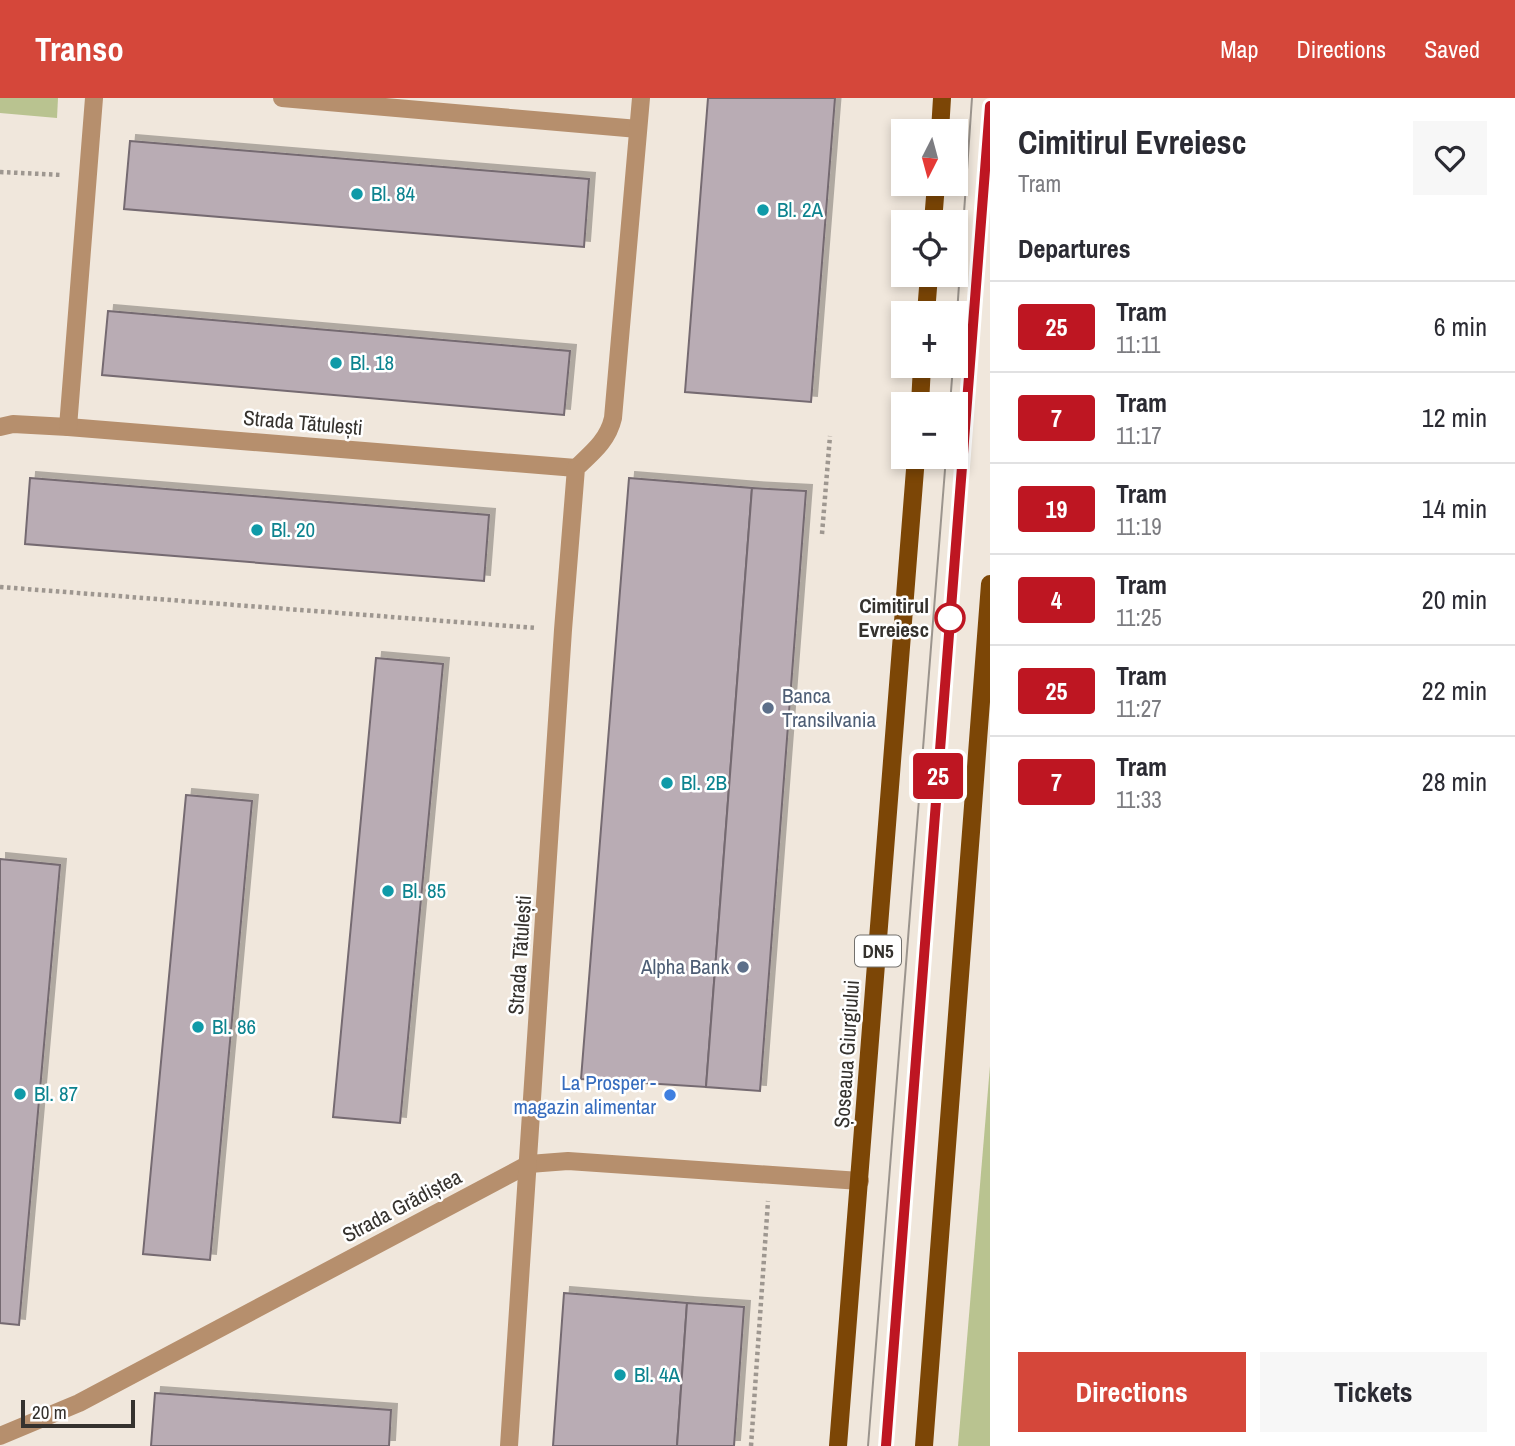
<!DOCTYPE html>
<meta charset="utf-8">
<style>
body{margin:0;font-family:"Archivo Narrow",sans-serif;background:#f7f7f7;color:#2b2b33;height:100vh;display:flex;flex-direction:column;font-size:26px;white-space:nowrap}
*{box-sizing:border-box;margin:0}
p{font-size:23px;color:#7c7c81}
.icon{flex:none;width:38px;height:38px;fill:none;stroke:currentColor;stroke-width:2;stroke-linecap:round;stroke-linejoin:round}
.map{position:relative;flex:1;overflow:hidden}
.sheet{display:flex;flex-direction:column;background:#fff;width:525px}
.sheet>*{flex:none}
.badge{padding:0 14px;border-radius:5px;font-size:24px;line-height:46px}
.needle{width:46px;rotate:186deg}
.buttons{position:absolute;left:891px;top:21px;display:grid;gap:14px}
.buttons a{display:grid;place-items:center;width:77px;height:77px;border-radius:0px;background:#fff;box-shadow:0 4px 10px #0003;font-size:35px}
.scale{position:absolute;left:21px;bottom:18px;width:114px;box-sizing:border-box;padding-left:7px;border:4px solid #35322e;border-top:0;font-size:19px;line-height:24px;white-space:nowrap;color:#35322e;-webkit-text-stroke:5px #fff;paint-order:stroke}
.map>.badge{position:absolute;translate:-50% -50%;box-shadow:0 0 0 4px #fff}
h2{padding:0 28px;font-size:26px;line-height:63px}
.round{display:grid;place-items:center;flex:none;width:74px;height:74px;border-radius:0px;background:#f7f7f7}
.summary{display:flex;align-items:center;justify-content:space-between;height:119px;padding:0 28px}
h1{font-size:33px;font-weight:700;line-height:52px}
.primary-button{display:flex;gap:14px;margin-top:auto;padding:14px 28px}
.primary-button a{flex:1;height:80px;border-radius:0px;background:#d5473a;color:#fff;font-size:28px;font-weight:700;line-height:80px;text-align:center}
.primary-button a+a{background:#f7f7f7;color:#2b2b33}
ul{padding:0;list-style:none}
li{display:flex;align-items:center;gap:21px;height:91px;padding:0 28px;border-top:2px solid #e1e1e2}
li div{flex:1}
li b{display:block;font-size:26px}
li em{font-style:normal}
li .badge{min-width:77px;font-weight:700;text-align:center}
header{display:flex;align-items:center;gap:42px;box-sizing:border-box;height:98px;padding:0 35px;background:#d5473a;color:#fff}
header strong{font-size:33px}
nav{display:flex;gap:38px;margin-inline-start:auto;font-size:24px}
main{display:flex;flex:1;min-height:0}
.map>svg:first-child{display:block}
.green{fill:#b9c390}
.building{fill:#b9acb4;stroke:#756a71;stroke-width:2;filter:url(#shadow)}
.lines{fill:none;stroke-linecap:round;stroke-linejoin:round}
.path{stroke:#9e9790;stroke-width:4.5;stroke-dasharray:3.5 3.5;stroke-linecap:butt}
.service{stroke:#b68f6d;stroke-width:18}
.minor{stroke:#b68f6d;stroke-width:18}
.primary{stroke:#7c4606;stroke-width:18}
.tram{stroke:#9b948d;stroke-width:2}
.line-casing{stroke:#fff;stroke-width:16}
.line{stroke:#be1622;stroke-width:10}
.culture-dot{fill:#0f9aa8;stroke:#fff;stroke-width:2.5}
.stop-dot{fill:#fff;stroke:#be1622;stroke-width:3.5}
.service-dot{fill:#5c6f8a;stroke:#fff;stroke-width:2.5}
.shop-dot{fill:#3f7fe0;stroke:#fff;stroke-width:2.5}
.labels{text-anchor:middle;stroke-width:5;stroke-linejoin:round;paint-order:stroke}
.shield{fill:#fff;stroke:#72706d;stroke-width:2}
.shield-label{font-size:19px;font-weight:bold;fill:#35322e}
.culture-label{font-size:21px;fill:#0d838f;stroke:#fff;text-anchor:start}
.street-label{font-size:21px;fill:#35322e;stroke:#fff}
.stop-label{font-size:21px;font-weight:bold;fill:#35322e;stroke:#fff;text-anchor:end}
.service-label{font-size:21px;fill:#4e5e75;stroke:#fff;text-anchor:start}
.shop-label{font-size:21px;fill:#366cbe;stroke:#fff;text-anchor:end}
</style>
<header>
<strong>Transo</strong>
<nav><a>Map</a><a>Directions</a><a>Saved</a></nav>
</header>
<main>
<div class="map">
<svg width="990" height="1348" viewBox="0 0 990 1348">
<defs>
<filter id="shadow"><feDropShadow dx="6" dy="-6" stdDeviation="0" flood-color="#0004"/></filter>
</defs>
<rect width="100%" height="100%" fill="#f0e7dc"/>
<!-- green -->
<g class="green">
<polygon points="0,0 58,0 57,20 0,15"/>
<polygon points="990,968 990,1348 958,1348"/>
</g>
<!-- building -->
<g class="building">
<polygon points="708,0 835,0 811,304 685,294"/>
<polygon points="130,43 589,81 584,149 124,111"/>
<polygon points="108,213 570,253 564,317 102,277"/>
<polygon points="30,380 489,417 484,483 25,446"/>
<polygon points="629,380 752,390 706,989 581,981"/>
<polygon points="752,390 806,393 760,993 706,989"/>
<polygon points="376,560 443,566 400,1025 333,1019"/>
<polygon points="186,697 252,703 210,1162 143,1156"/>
<polygon points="0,761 60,767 19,1227 0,1225"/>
<polygon points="564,1195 687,1205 677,1348 553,1348"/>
<polygon points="687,1205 744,1209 734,1348 677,1348"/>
<polygon points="155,1295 391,1312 389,1348 151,1348"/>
</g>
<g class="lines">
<!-- path -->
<g class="path">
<polyline points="0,74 62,77"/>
<polyline points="822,436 830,338"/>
<polyline points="0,489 536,530"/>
<polyline points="751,1348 768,1103"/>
</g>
<!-- service -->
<polyline class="service" points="282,0 638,31"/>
<!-- minor -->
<g class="minor">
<polyline points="0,329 13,326 68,329 576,370"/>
<polyline points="68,329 94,0"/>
<polyline points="0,1338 79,1305 529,1066 568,1063 860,1083"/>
<path d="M509,1348L563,532L576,370C593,354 608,342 613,320L641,0"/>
</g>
<!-- primary -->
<g class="primary">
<polyline points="940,33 942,0"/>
<polyline points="933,124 936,86"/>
<polyline points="926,215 929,177"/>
<polyline points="920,306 922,268"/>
<polyline points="838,1348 916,359"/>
<polyline points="924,1348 990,486"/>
</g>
<!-- tram -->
<g class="tram">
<polyline points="956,230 972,0"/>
<polyline points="950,306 953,268"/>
<polyline points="868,1348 946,359"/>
<polyline points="886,1348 990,8"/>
</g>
</g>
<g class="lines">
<!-- line casing -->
<g class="line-casing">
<polyline id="line" points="886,1348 990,8"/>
</g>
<!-- line -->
<use href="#line" class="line"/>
</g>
<!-- markers -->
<g class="culture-dot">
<circle cx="357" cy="96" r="7"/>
<circle cx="763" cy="112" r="7"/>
<circle cx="336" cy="265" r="7"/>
<circle cx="257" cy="432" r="7"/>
<circle cx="667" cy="685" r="7"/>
<circle cx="388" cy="793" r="7"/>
<circle cx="198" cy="929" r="7"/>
<circle cx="20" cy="996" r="7"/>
<circle cx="620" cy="1277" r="7"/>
</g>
<circle class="stop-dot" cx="950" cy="520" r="14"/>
<g class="service-dot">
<circle cx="768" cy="610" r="7"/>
<circle cx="743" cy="869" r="7"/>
</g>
<circle class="shop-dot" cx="670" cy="997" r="7"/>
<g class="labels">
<!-- shield labels -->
<rect class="shield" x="855" y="837.5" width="46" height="31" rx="5"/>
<g class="shield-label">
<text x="878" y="860">DN5</text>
</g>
<!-- culture labels -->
<g class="culture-label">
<text x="371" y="103">Bl. 84</text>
<text x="777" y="119">Bl. 2A</text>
<text x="350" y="272">Bl. 18</text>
<text x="271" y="439">Bl. 20</text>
<text x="681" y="692">Bl. 2B</text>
<text x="402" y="800">Bl. 85</text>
<text x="212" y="936">Bl. 86</text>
<text x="34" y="1003">Bl. 87</text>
<text x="634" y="1284">Bl. 4A</text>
</g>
<!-- street labels -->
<g class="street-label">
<text transform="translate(303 325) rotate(5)" y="7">Strada Tătulești</text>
<text transform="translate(520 857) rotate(-86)" y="7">Strada Tătulești</text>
<text transform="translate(847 956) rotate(-86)" y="7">Șoseaua Giurgiului</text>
<text transform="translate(402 1108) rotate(-28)" y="7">Strada Grădiștea</text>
</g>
<!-- stop labels -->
<g class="stop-label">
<text x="929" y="515">Cimitirul<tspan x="929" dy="24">Evreiesc</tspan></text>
</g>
<!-- service labels -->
<g class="service-label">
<text x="782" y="605">Banca<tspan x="782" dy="24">Transilvania</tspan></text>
<text x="729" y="876" text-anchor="end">Alpha Bank</text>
</g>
<!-- shop labels -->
<g class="shop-label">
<text x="656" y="992">La Prosper -<tspan x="656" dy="24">magazin alimentar</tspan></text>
</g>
</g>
</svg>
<div class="buttons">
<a><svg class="needle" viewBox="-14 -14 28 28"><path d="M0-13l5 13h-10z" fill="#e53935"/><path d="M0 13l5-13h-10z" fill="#7c7c81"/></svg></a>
<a><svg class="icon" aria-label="locate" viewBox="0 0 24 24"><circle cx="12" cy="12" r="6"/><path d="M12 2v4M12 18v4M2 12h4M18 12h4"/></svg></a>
<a>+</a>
<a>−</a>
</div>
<div class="scale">20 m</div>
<b class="badge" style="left:938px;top:678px;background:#be1622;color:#fff">25</b>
</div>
<section class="sheet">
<div class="summary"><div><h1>Cimitirul Evreiesc</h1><p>Tram</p></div><a class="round"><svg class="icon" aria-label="heart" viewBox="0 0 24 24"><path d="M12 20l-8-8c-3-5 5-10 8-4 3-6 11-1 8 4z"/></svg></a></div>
<h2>Departures</h2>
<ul>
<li><span class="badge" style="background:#be1622;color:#fff">25</span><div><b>Tram</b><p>11:11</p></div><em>6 min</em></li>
<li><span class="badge" style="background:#be1622;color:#fff">7</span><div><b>Tram</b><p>11:17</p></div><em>12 min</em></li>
<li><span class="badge" style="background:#be1622;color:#fff">19</span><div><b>Tram</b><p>11:19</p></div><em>14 min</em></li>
<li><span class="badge" style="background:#be1622;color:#fff">4</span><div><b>Tram</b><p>11:25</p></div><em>20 min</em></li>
<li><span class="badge" style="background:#be1622;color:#fff">25</span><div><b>Tram</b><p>11:27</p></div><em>22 min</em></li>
<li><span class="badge" style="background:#be1622;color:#fff">7</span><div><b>Tram</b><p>11:33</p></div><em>28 min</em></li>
</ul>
<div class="primary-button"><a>Directions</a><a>Tickets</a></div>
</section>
</main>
